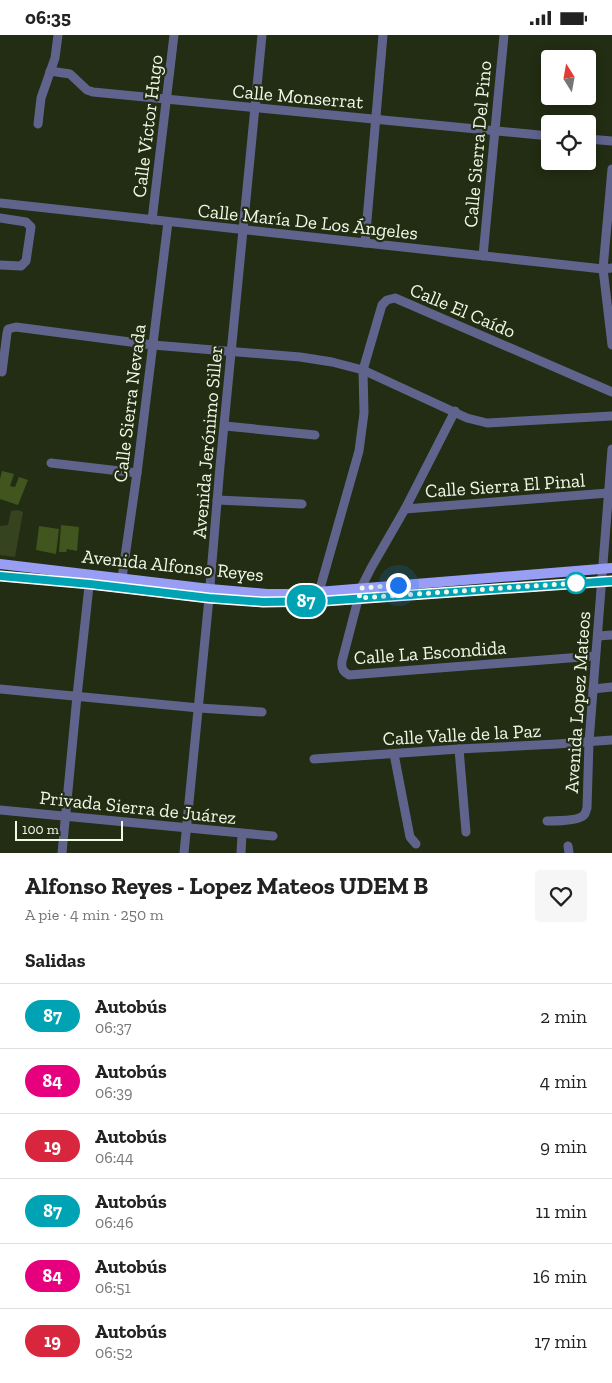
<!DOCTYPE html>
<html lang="es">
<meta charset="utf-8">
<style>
body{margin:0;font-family:"Zilla Slab",serif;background:#f6f6f6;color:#222;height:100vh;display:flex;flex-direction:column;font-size:19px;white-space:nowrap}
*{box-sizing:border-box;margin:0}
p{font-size:16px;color:#767676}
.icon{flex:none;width:28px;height:28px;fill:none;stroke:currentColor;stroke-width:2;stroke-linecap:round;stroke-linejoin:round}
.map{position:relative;height:818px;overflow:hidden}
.sheet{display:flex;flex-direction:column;background:#fff;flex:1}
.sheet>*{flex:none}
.badge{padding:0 10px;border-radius:16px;font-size:18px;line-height:32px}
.needle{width:32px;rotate:349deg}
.fabs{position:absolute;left:541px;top:15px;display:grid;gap:10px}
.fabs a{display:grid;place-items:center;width:55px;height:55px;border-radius:5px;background:#fff;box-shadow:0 2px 12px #0003;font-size:25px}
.scale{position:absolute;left:15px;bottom:12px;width:108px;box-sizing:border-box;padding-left:5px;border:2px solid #f0f8e7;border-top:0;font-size:14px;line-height:18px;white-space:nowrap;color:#f0f8e7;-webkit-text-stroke:4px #222d13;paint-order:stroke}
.you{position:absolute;width:25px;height:25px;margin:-12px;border:4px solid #fff;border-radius:50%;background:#1a73e8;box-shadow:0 0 0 8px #1a73e833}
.map>.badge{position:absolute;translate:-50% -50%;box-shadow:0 0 0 2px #fff}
h2{padding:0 25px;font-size:19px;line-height:45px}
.round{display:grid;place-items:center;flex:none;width:52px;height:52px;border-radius:5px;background:#f6f6f6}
.summary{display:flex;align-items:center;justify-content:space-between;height:85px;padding:0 25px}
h1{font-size:24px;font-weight:700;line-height:38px}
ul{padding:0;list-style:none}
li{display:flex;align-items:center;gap:15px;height:65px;padding:0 25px;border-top:1px solid #e0e0e0}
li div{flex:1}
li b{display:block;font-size:19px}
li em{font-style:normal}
li .badge{min-width:55px;font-weight:700;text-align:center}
.status{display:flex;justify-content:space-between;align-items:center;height:35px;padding:0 25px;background:#fff;direction:ltr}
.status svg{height:14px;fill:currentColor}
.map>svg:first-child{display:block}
.green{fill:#35441f}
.building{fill:#41561e}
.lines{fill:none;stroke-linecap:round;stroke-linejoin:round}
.minor{stroke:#60648d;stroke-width:9}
.major{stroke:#979ef3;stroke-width:10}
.line-casing{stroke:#fff;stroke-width:11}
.line{stroke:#00a3b4;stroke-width:8}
.walk{stroke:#f0f8e7;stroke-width:5;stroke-dasharray:0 9}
.stop-dot{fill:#fff;stroke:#00a3b4;stroke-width:2.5}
.labels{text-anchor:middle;stroke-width:4.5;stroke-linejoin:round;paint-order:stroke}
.street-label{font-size:19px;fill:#f0f8e7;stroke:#222d13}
</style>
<div class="status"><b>06:35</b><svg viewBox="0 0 49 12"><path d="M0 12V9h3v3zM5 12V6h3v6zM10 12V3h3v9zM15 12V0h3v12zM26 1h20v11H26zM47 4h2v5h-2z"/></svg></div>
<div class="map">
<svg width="612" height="818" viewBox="0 0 612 818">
<rect width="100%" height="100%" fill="#222d13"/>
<!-- green -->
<polygon class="green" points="18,475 23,477 15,522 0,520 0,491 8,490 11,476"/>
<!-- building -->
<g class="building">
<polygon points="2,436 14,439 10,451 15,452 19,442 28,445 18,470 0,464 0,444"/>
<polygon points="61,490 79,492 77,516 67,514 66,517 59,517"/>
<polygon points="39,491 59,494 56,519 36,515"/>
</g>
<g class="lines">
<!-- minor -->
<g class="minor">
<polyline points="50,36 70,39 87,55 93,57 550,101"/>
<polyline points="38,89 41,63 55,23 58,0"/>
<polyline points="588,104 612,106"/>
<polyline points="612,134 603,234 612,310"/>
<polyline points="0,168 603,234 612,233"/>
<polyline points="0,183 26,187 31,192 26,226 21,231 0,230"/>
<polyline points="152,185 174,0"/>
<polyline points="365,208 383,0"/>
<polyline points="483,221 504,0"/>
<polyline points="2,337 7,298 8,294 16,292 153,310 300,322 332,327 363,335 467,383 487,388 612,381"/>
<path d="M455,376L405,474L371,533L361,553L342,626C341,633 343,637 349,640L595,621"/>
<polyline points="225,391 315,400"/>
<polyline points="51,428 137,438"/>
<polyline points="217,465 302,469"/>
<polyline points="405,474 608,458"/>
<polyline points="121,550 137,438 168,187"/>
<polyline points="319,557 359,416 364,378 363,335 382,270 387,265 395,263 612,357"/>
<polyline points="598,601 612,600"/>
<polyline points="0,654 199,673 262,677"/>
<polyline points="593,654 612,652"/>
<polyline points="459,714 466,797"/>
<polyline points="394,719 410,802 416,809"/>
<polyline points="314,724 459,714 557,709 612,705"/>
<polyline points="0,775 273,801"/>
<path d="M547,786C555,786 579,786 584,780C586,778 586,775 587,773L589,707L612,414"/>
<polyline points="568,811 569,818"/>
<polyline points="62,818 77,661 90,542"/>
<polyline points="184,818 209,563 220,431 262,0"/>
<polyline points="241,818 242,799"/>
</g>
<!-- major -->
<g class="major">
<polyline points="0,529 210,554 267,559 293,559 612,533"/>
<polyline points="0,541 90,549 209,563 263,567 324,566 612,546"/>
</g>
</g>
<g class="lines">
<!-- line casing -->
<g class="line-casing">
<polyline id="line" points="0,541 90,549 209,563 263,567 324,566 612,546"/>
</g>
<!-- line -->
<use href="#line" class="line"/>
<!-- walk -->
<polyline class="walk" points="398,550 361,553 359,563 576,548"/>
</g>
<!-- markers -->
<circle class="stop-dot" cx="576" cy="548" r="10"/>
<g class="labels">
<!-- street labels -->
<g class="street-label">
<text transform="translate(298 61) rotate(5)" y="7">Calle Monserrat</text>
<text transform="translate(147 91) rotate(-83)" y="7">Calle Víctor Hugo</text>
<text transform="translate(477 109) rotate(-85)" y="7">Calle Sierra Del Pino</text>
<text transform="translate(308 186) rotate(6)" y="7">Calle María De Los Ángeles</text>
<text transform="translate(463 275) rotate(23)" y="7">Calle El Caído</text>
<text transform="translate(129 368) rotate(-83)" y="7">Calle Sierra Nevada</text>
<text transform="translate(207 407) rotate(-85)" y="7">Avenida Jerónimo Siller</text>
<text transform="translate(505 450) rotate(-4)" y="7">Calle Sierra El Pinal</text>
<text transform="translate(173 530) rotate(6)" y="7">Avenida Alfonso Reyes</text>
<text transform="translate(430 617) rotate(-4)" y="7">Calle La Escondida</text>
<text transform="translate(577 667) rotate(-86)" y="7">Avenida Lopez Mateos</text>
<text transform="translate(462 699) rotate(-3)" y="7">Calle Valle de la Paz</text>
<text transform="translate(138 772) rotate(6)" y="7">Privada Sierra de Juárez</text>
</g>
</g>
</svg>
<div class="fabs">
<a><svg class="needle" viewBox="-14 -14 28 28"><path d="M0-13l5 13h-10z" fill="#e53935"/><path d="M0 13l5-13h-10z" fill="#767676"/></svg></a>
<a><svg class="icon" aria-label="locate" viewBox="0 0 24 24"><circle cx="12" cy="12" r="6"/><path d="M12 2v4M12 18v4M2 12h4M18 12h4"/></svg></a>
</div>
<div class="scale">100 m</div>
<div class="you" style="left:398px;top:550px"></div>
<b class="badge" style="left:306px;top:566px;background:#00a3b4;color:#fff">87</b>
</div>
<section class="sheet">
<div class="summary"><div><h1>Alfonso Reyes - Lopez Mateos UDEM B</h1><p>A pie · 4 min · 250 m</p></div><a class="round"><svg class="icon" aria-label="heart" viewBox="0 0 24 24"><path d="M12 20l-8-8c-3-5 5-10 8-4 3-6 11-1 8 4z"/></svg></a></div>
<h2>Salidas</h2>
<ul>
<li><span class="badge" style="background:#00a3b4;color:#fff">87</span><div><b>Autobús</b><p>06:37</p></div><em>2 min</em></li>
<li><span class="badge" style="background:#e6007e;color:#fff">84</span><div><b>Autobús</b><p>06:39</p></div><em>4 min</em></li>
<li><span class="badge" style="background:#d7263d;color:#fff">19</span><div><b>Autobús</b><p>06:44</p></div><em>9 min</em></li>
<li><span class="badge" style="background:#00a3b4;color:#fff">87</span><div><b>Autobús</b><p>06:46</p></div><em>11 min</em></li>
<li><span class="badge" style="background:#e6007e;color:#fff">84</span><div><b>Autobús</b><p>06:51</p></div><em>16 min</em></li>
<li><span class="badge" style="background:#d7263d;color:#fff">19</span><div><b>Autobús</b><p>06:52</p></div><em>17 min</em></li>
</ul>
</section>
